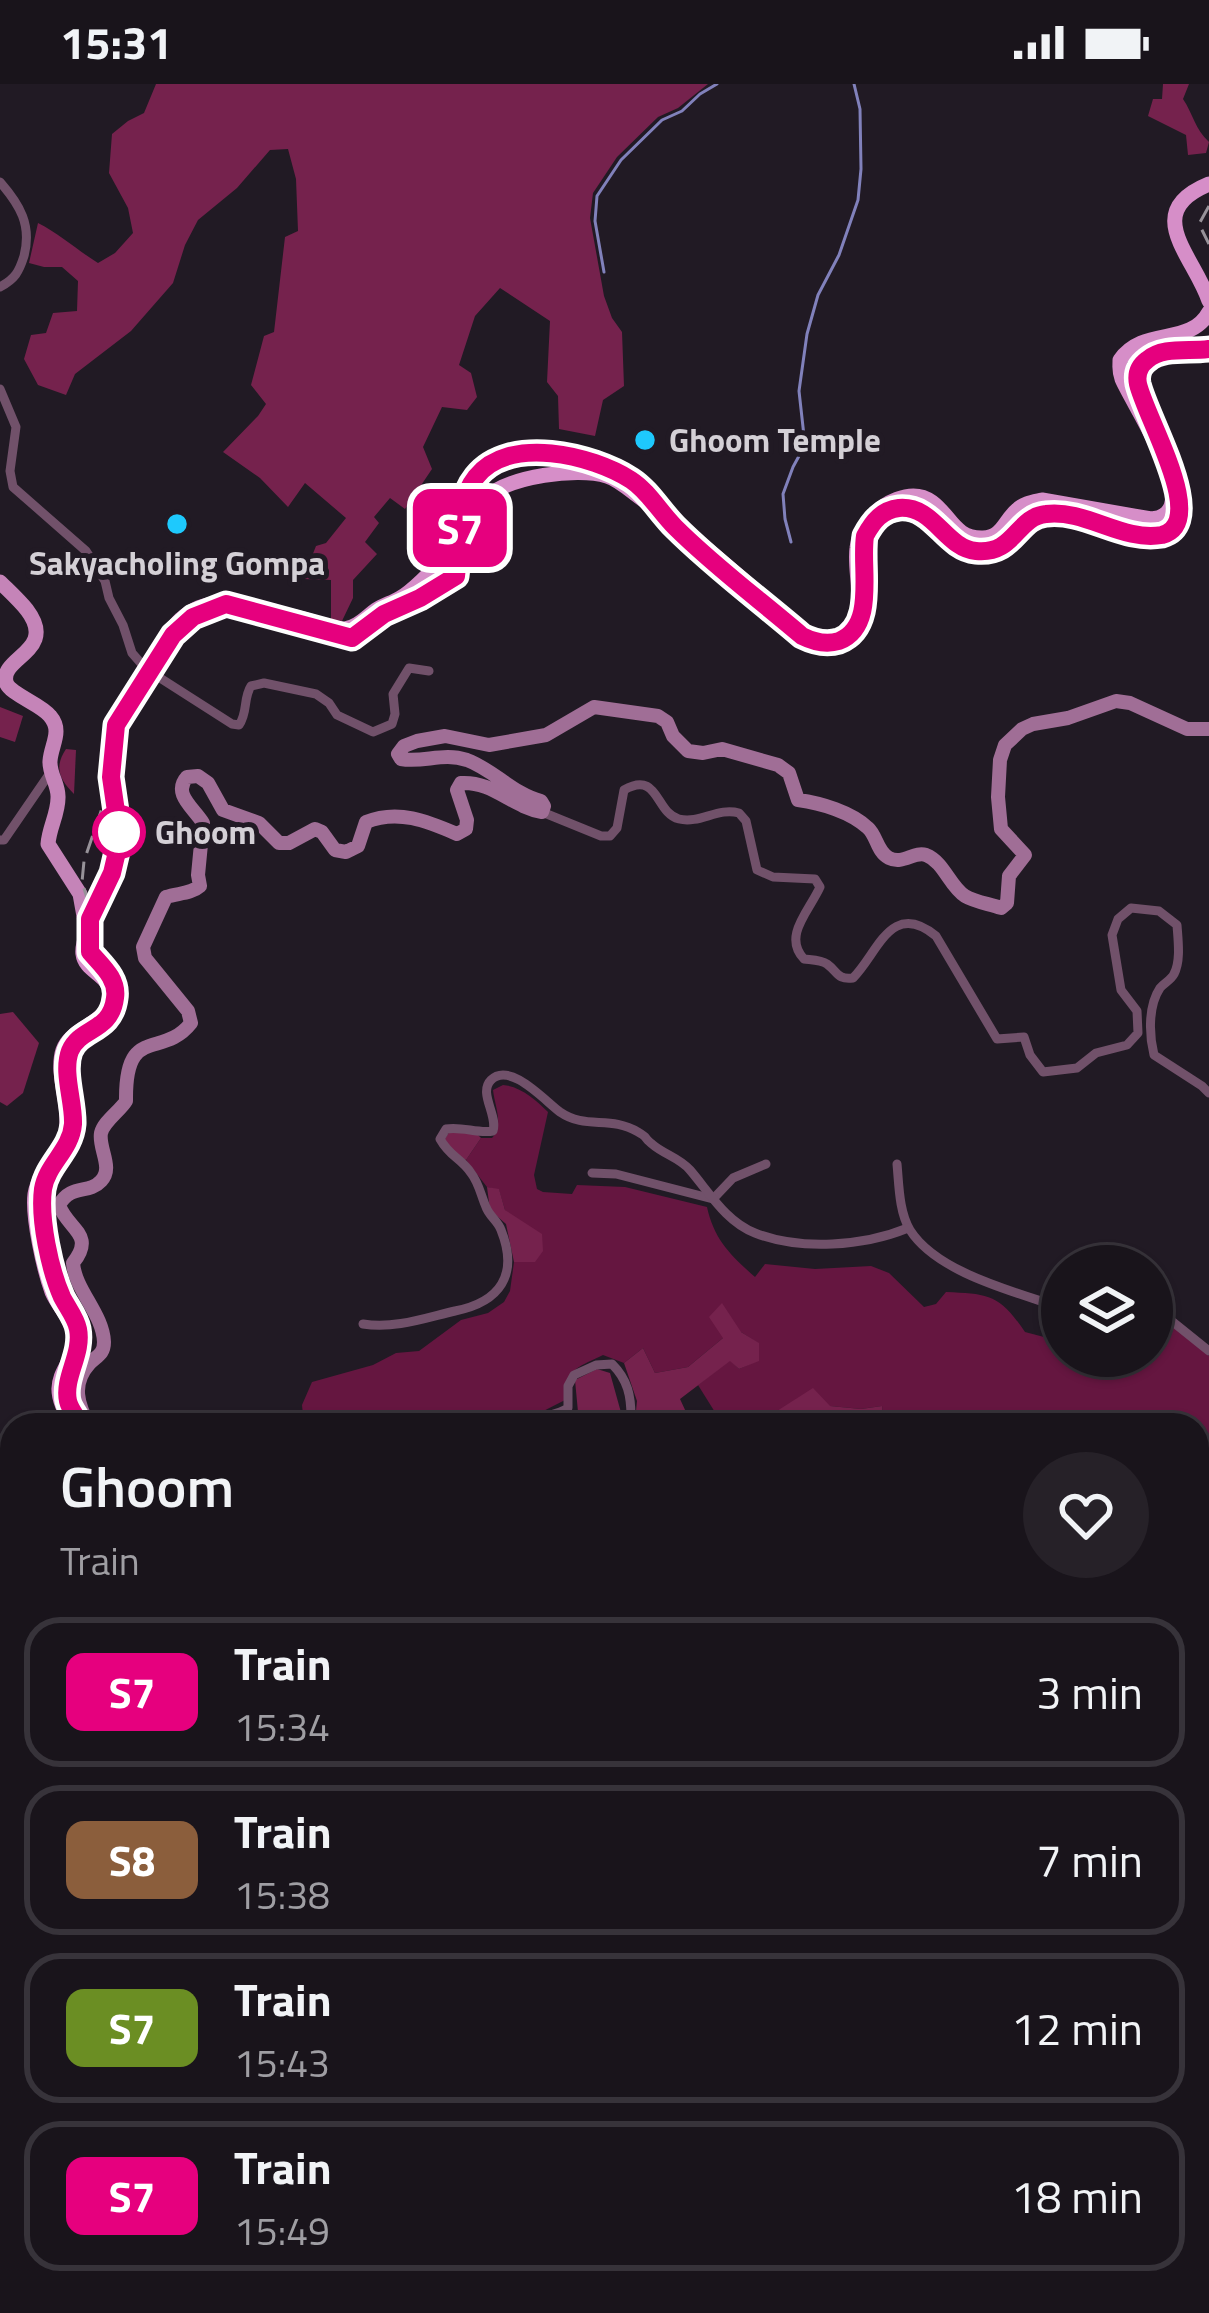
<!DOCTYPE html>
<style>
body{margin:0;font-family:"Titillium Web",sans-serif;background:#262128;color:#f1f3f6;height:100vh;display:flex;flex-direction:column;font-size:45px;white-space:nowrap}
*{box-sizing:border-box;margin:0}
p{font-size:39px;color:#9f9ea3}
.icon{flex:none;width:66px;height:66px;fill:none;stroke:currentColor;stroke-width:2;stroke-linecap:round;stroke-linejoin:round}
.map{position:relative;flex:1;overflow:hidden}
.details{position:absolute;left:0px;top:1329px;width:1209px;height:900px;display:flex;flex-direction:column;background:#19141b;border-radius:36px 36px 0 0;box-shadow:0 3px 9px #0004,0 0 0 3px #37333a}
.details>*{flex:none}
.badge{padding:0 24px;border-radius:18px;font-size:42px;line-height:78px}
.tools{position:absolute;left:1041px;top:1161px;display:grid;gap:24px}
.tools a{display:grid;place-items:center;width:132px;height:132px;border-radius:50%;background:#19141b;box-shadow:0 3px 9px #0004,0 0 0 3px #37333a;font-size:60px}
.map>.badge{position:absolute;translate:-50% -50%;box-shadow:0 0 0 6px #fff}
.round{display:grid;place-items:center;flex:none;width:126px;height:126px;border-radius:63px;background:#262128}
.summary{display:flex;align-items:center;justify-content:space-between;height:204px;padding:0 60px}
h1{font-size:57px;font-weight:600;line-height:90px}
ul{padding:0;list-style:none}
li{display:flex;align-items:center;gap:36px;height:150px;margin:0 24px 18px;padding:0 36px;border:6px solid #37333a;border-radius:36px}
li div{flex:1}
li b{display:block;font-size:45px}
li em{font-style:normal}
li .badge{min-width:132px;font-weight:700;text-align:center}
.status{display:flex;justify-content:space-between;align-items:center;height:84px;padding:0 60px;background:#19141b;direction:ltr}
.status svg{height:33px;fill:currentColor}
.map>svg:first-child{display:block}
.green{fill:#651640}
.forest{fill:#75224d}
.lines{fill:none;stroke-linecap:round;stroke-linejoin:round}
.stream{stroke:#8181bb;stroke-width:3}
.river{stroke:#5d5fb0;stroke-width:16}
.minor{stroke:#71516a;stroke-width:9}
.secondary{stroke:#a06e96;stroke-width:14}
.primary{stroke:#c584b8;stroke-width:15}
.trunk{stroke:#d68ec8;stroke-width:15}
.rail{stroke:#979299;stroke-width:3;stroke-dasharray:18 9;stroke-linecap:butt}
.line-casing{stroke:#fff;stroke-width:27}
.line{stroke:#e6007e;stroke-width:18}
.poi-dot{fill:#1ec9fd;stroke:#211a24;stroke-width:4.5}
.stop-dot{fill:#fff;stroke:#e6007e;stroke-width:6}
.labels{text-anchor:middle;stroke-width:10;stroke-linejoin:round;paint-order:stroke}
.poi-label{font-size:33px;font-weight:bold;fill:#d4d0d6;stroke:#211a24;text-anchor:start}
.stop-label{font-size:33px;font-weight:bold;fill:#d4d0d6;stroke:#211a24;text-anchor:start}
</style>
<div class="status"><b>15:31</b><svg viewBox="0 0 49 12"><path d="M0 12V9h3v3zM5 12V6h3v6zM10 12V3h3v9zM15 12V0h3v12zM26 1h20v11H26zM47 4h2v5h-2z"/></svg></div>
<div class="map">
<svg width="1209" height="2229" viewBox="0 0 1209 2229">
<rect width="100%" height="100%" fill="#211a24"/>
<!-- green -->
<g class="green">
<path d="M503,1001C520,1002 536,1016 548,1028L534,1091L537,1105L543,1108L572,1110L577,1101L625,1103L707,1123C714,1155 730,1171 755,1193L765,1180L815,1185L871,1182L889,1189L924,1223L936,1220L946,1208C989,1210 999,1210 1025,1248L1044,1253L1062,1251V1272H1110L1118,1276L1122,1272H1152V1235L1171,1239L1209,1272V1400L1197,1393V1341H884L882,1322L861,1325L830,1322L778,1327L780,1341H723L698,1301L730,1276L739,1285L759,1276L758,1259L741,1248L723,1254L688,1283L655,1289L643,1264L624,1279L603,1271C579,1283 564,1285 567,1315L516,1341H489L484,1334L450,1341H373L370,1335L349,1341H304L302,1321L312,1298L373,1281L396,1269L419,1267L461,1236L488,1229L504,1218L510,1207L514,1178H535L505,1126L499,1106L487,1103L466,1076L481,1054H492C504,1041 495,1023 493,1006Z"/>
<polygon points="1197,1401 1209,1409 1209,1512 1197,1439"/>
</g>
<!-- forest -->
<g class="forest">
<path d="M156,0H708L678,24L658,33L617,73L593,109L590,134L604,212L612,234L622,248L624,302L603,316L595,352L559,345L558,312L547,298L550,237L500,204L475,232L459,281L471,289L477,313L467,326L442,323L423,363L432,385L405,425L390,414L374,433L379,439L365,458L377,470L353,496V514L342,537L331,536V496L303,495L316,462L326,459L346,434L305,399L288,423L260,394L223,368L258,332L266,320L251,301L264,252L274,248L285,153L298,147L296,95L288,65L270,66L237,104L198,136L185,161L173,199L131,247L75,290L66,311L38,301L24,275L31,251L46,249L53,229L77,227L78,197L62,183H44L29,179L38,139C60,150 77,166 98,179L115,169L133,149L128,124L109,89L112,50L128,37L144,29Z"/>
<path d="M1163,0H1189L1183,15C1193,30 1195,45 1209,58L1206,69L1188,71L1186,51L1148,32L1153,15H1162Z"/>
<polygon points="0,623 23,632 15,658 0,653"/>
<path d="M66,665L76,666L74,710C59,695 54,683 66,665Z"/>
<polygon points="13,928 39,959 23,1009 7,1022 0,1018 0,930"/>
<polygon points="450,1047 475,1048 481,1054 466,1076 451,1069 444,1056"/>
<polygon points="487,1103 499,1105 505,1126 542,1150 543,1167 535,1178 514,1178 506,1140 490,1126"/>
<path d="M722,1219L741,1248L759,1259V1277L739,1285L730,1277L680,1315L692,1341H671C662,1331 647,1335 636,1327L637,1317L624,1279L643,1264L655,1289L688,1283L723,1254L709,1233Z"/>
<polygon points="597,1285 610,1289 622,1332 621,1341 566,1341 578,1328 575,1296"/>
<polygon points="813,1304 830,1322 861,1325 882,1322 884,1341 780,1341 777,1327"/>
<polygon points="12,1703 12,2217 643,2217 644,2229 0,2229 0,1717"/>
<polygon points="1200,1729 1209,1742 1209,2229 897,2229 899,2217 1197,2217 1197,1730"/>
<polygon points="650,2217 720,2217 704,2229 652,2229"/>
<polygon points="760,2217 818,2217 813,2229 730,2229 754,2225"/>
</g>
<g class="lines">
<!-- stream -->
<g class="stream">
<polyline points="604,188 595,137 597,112 621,76 662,36 682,27 700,10 717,0"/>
<polyline points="791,458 785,435 783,410 793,383 805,361 799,307 807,250 818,211 839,171 858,116 861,85 860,25 854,0"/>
</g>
<!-- river -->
<polyline class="river" points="647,2217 649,2229"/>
<!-- minor -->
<g class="minor">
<path d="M0,98C20,121 32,141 24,172C19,188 15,195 0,203"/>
<path d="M0,305L16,343L10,387L13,403L86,467L105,497L109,514L123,541L132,569L146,585L232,640L239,641C248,629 243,614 251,602L264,599L316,610L329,619L337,631L373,648L392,640L395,630L393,610L409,584L429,587"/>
<path d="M542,728L601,752H610L617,744L624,706C659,686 655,729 679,735C700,740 718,723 739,729L746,737L757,786L773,793L815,795L820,803C810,826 782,852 804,875C811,876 821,876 827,880C838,888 837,896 853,894C878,869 891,815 936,852L997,955L1024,953L1030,971L1043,988L1077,984L1096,969L1127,961L1138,949L1137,927L1121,906L1112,851L1118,835L1131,824L1159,827L1177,841C1178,856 1181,877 1174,890C1171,896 1164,899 1160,904C1148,922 1149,951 1154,971L1202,1002L1209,1009"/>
<polyline points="0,756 4,756 50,689"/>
<path d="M897,1080C899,1101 899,1128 910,1146C937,1189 1016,1208 1062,1224"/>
<polyline points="592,1089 616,1090 713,1115 733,1094 766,1080"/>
<polyline points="1152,1230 1163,1230 1209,1267"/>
<path d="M363,1240C395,1245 425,1234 455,1227C500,1218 519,1191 501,1146C498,1137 489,1132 486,1123C481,1112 479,1099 471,1089C461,1074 450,1073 440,1055L446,1045C462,1042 478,1050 493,1047C498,1031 478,1009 491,996C510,977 545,1017 560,1028C586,1046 610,1031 638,1048C650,1055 641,1051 652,1060C663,1070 680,1074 690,1086C709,1108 726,1138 755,1149C801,1167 864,1162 908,1144"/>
<path d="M529,1341C540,1330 555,1333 568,1324V1302L574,1291L596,1281L612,1280C628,1296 631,1312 631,1333L638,1339L657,1341"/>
<polyline points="1197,1396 1209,1404"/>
<polyline points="1197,1500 1201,1513 1209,1522"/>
</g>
<!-- secondary -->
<path class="secondary" d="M89,1341C78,1321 71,1300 89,1280C96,1272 104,1271 104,1258C103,1230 75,1206 73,1179C96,1150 68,1146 59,1121C72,1099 88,1111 101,1097C114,1084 98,1064 101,1049C104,1037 120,1027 126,1017C125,939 162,976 191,939L188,927L145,874L143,863L166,813C178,809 191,810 200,802L198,791L203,739C194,724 172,710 187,693L198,692L208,699L223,726L259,739L279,759H289L315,745L322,748L335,766L346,768L358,762L366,738C398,725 427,737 457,750L466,745L467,736L457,706L461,699C493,697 512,723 542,728L544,722L541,717C513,710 494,686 467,676C443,668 424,679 401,675L398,670L404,662L417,657L445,652L489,661L546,651L594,623L658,632L667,638L673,652L688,667L703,669L722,665L778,681L789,689L798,716C821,719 851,728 868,744C877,752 877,768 889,774C903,781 914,767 926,771C944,778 950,803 965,812C975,818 990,820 1001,824L1007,819L1009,792L1025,771L1001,745L998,713L1000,676L1005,661L1022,645L1033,640L1068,634L1116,617L1130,619L1187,645H1209"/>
<!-- primary -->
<g class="primary">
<path d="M0,498C9,507 19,516 27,526C58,567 0,573 6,598C9,610 41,620 50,632C63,647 51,661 50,677C49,690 59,701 58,714C58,730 49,744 48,760L80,810L87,849"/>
<path d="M0,1693C9,1675 8,1649 12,1629"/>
</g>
<!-- trunk -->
<g class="trunk">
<path d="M1209,100C1140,128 1194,172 1209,217"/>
<path d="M73,1341C38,1289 80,1286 74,1248C71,1234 58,1222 52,1208C44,1186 32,1133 35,1110C40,1082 67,1067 67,1038C68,1015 56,987 63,966C71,943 109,939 111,914C113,891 85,889 83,870C80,851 112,801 118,777C126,743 114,712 110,679C109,668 110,653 113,643C122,621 164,551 181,535C208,511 235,520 266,527C281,530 296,532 310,537C321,540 334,546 345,545C358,543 366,533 376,526C383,521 392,519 400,514C413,507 423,494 435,485C441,480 452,476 457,470C470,455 470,429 486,414C509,392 577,383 607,392C620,396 633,409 645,417C698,455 749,500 797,545C811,552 827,559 841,551C871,533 853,491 857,464C858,455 862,445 868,438C881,419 911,403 932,418C951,432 955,455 983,454C1003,453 1004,437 1017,426C1024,419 1033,418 1042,416L1151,435C1209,431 1133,322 1122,295C1119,286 1120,286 1120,276C1144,242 1190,263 1209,228"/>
<polyline points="0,1554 12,1551"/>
</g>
<!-- rail -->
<g class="rail">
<polyline points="1209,122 1199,140 1209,160"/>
<polyline points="90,835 112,789 120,755 112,704"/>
<path d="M81,1341C77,1333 70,1326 68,1317C63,1293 84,1270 78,1245C76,1234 67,1223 62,1213C50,1186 39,1134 43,1105C47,1080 71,1066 73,1040C74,1018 62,988 70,967C80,943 111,948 115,914C118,894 103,882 90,868L91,827L82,798L84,777L111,698L116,641L173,551L193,533L226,520L294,536L352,554L384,530L420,514L456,492C460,461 455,419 476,393C509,351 592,371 631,396C648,407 660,428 675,443C714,482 760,516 802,552C814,558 825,561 837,557C893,540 837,459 883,429C890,425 901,423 909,424C937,428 949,465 977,467C1017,470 1018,427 1056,430C1094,433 1154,472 1187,439C1209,395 1093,298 1155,271C1171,264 1192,268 1209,265"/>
<polyline points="0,1557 12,1555"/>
</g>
</g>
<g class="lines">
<!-- line casing -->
<g class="line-casing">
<path id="line" d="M81,1341C77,1333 70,1326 68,1317C63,1293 83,1270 78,1245C76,1234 67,1223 62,1213C50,1186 39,1135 43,1105C47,1080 71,1066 73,1040C74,1018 62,988 70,967C80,943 111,948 115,914C118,895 102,882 90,868V835L112,789L120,755L111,693L116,641L173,551L193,533L226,520L352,554L384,530L420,514L456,492C460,461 455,419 476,393C509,351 592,371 631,396C648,407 660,428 675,443C714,482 760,516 802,552C814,558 826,561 839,557C877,542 860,484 865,452C873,437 882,426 899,424C934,421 945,464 976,467C1015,471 1016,433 1046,430C1086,425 1122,458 1162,451C1209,438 1146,335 1138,300C1136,290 1139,282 1147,276C1163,262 1189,268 1209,265"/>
</g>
<!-- line -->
<use href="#line" class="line"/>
</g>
<!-- markers -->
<g class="poi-dot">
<circle cx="645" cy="356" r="12"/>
<circle cx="177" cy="440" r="12"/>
</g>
<circle class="stop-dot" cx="119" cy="748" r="24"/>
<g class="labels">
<!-- poi labels -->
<g class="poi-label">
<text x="669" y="368">Ghoom Temple</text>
<text x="177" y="491" text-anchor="middle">Sakyacholing Gompa</text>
</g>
<!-- stop labels -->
<g class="stop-label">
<text x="155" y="760">Ghoom</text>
</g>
</g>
</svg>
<div class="tools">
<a><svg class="icon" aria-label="layers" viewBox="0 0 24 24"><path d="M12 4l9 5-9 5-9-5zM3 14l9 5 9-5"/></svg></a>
</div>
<b class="badge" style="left:460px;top:444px;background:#e6007e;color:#fff">S7</b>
<section class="details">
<div class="summary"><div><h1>Ghoom</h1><p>Train</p></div><a class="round"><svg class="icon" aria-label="heart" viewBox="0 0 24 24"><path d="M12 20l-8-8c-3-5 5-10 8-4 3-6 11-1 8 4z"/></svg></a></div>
<ul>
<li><span class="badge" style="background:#e6007e;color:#fff">S7</span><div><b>Train</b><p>15:34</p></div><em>3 min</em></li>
<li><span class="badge" style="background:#8b5e3c;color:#fff">S8</span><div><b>Train</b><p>15:38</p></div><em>7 min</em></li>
<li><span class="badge" style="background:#6b8e23;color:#fff">S7</span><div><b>Train</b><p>15:43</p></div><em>12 min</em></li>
<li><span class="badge" style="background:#e6007e;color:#fff">S7</span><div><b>Train</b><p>15:49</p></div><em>18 min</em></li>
</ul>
</section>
</div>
